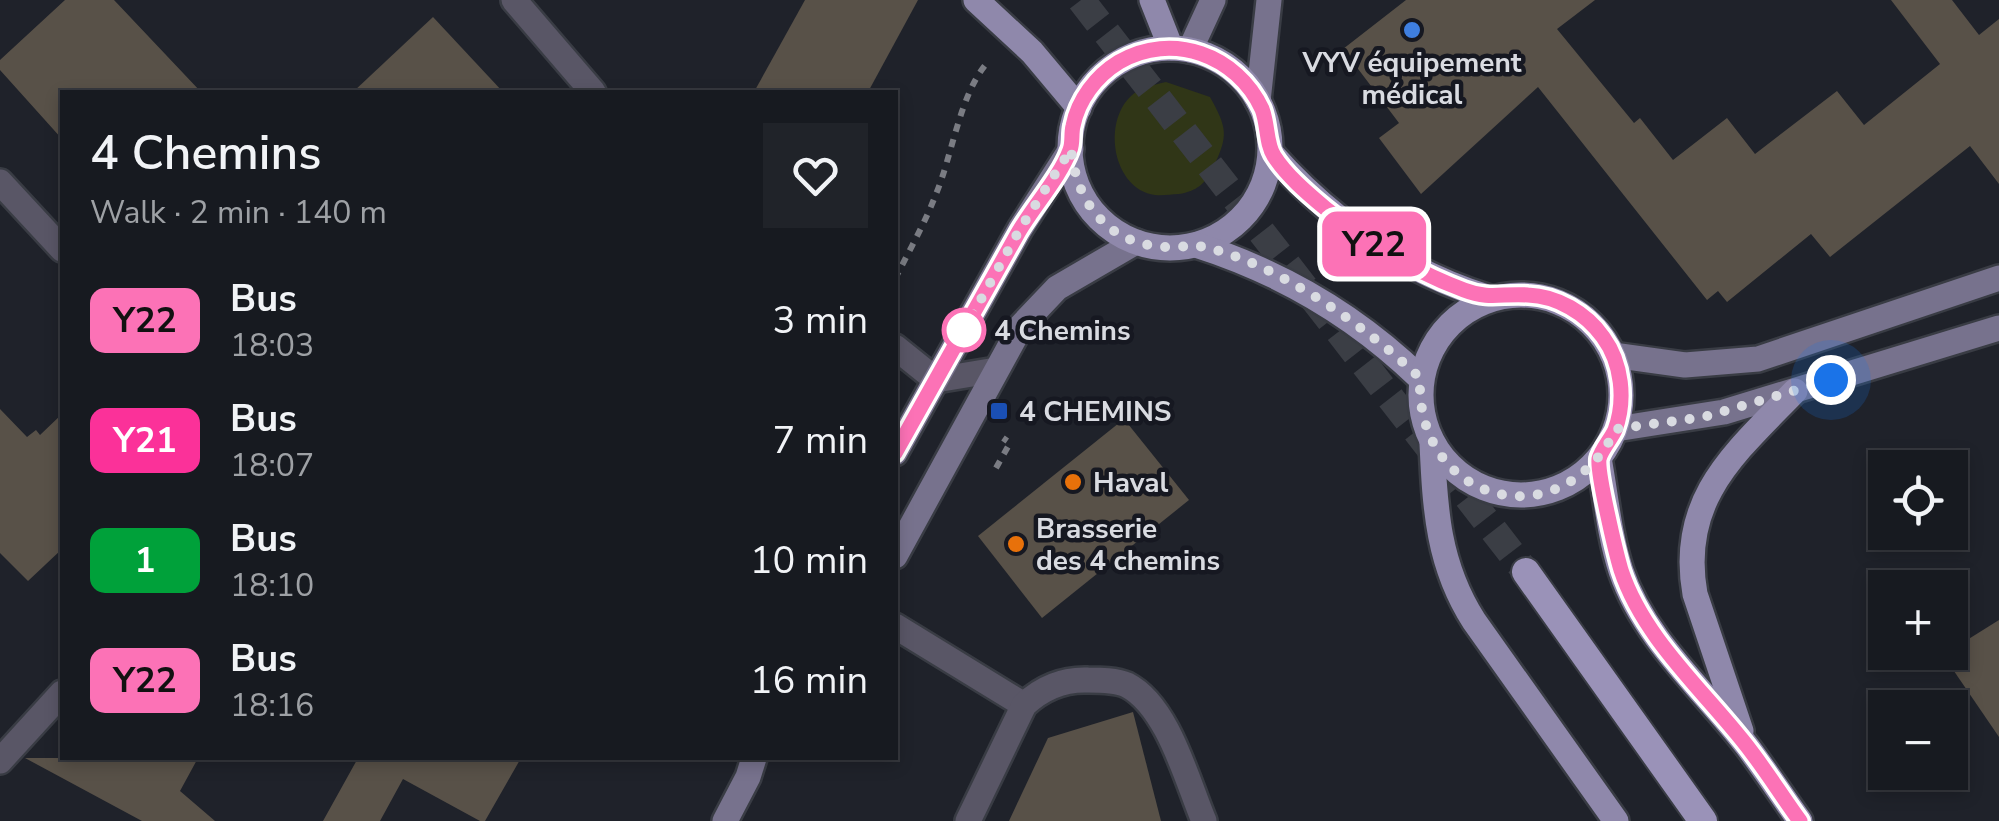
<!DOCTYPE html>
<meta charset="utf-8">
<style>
body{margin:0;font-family:"Nunito Sans",sans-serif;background:#202329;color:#f1f3f6;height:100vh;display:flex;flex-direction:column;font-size:38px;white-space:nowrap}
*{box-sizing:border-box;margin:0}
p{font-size:32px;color:#9ea1a5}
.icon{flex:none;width:55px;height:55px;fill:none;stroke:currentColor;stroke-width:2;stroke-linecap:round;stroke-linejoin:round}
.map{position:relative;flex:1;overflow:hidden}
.sheet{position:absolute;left:60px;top:90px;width:838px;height:670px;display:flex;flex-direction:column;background:#171a20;border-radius:0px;box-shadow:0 5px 15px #0003,0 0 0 2px #36383e}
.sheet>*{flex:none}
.badge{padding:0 20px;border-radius:15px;font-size:35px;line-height:65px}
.fabs{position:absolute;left:1868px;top:450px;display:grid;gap:20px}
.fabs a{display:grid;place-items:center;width:100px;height:100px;border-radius:0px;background:#171a20;box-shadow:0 5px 15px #0003,0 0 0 2px #36383e;font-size:50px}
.you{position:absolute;width:50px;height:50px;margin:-25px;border:8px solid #fff;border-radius:50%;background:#1a73e8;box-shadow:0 0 0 15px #1a73e833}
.map>.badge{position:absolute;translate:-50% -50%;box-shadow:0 0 0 5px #fff}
.round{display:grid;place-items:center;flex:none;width:105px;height:105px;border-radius:0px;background:#202329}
.headline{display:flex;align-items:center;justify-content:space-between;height:170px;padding:0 30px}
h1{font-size:48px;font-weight:600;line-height:75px}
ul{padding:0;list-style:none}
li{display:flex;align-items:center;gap:30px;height:120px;padding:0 30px}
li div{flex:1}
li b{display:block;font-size:38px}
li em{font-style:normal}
li .badge{min-width:110px;font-weight:700;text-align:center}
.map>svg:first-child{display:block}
.green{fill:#303617}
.building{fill:#585148}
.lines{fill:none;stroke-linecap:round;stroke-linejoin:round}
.trunk-tunnel{stroke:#3b3e45;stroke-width:28;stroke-dasharray:28 14;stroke-linecap:butt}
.minor-casing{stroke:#393c44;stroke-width:30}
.secondary-casing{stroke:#393c44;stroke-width:30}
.primary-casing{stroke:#393c44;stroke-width:30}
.trunk-casing{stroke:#393c44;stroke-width:32}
.path{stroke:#7a7c83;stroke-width:6;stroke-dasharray:8 8;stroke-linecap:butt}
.minor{stroke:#595666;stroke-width:25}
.secondary{stroke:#77728d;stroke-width:25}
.primary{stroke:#8f88ab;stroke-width:25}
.trunk{stroke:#9a92b8;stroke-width:28}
.line-casing{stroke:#fff;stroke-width:22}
.line{stroke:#fc72b6;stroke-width:15}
.walk{stroke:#d9dbe1;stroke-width:10;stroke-dasharray:0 18}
.shop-dot{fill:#3f7fe0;stroke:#161821;stroke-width:4}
.stop-dot{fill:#fff;stroke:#fc72b6;stroke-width:5}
.transit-dot{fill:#1a4fb4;stroke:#161821;stroke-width:4}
.food-dot{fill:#e8710a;stroke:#161821;stroke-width:4}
.labels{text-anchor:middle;stroke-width:9;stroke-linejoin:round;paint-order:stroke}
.poi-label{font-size:28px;font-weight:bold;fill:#d9dbe1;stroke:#161821;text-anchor:start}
.stop-label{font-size:28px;font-weight:bold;fill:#d9dbe1;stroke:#161821;text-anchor:start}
</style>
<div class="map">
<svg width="1999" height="821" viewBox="0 0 1999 821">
<rect width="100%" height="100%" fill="#1f222a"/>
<!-- green -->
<path class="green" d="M1166,82L1210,97C1227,128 1229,135 1213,168C1205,184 1197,191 1179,194C1171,194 1163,196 1155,195C1113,189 1102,123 1131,96C1140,87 1154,85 1166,82Z"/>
<!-- building -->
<g class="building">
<polygon points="65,0 114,0 201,92 62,92 62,139 0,70 0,60"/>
<polygon points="805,0 918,0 868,92 754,92"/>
<polygon points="1406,0 1595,0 1557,29 1634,123 1640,118 1673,160 1727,118 1755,154 1837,91 1864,125 1940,64 1891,0 1952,0 1979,35 1999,19 1999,184 1970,146 1830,257 1811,234 1727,302 1718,291 1707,300 1538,87 1421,194 1379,138 1399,123 1343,49"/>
<polygon points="433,17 503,92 353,92"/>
<polygon points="0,409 27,437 36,430 40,435 62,414 62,549 28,581 0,553"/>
<polygon points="1124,419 1189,500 1042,618 978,536"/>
<polygon points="1999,620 1999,737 1943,655"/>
<polygon points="1133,712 1161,821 1009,821 1048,738"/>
<polygon points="25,758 198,758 180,791 215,821 142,821"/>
<polygon points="358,758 521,758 485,821 480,821 403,779 380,821 323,821"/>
</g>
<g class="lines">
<!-- trunk-tunnel -->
<polyline class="trunk-tunnel" points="1081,0 1526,572"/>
<!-- minor casing -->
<g class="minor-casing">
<g id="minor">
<polyline points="514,0 593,92"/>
<polyline points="0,182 62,249"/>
<polyline points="895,347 936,380 996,370"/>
<polyline points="895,626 1024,705"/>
<polyline points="0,761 62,693"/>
<path d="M968,821L1024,705C1042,688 1063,679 1088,680C1100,680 1116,680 1127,685C1168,706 1187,781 1204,821"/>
</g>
</g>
<!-- secondary casing -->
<g class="secondary-casing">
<g id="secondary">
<polyline points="1190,50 1213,0"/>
<polyline points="1258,101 1269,0"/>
<polyline points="1613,355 1685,365 1758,359 1999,278"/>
<polyline points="1616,429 1724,412 1999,328"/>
<polyline points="895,453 1020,229 1071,149"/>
<polyline points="895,556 1021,326 1057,288 1136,242"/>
<polyline points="725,821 748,777 754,758"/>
</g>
</g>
<!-- primary casing -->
<g class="primary-casing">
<g id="primary">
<polyline points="976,0 1032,52 1079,108"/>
<polyline points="1152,0 1171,48"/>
<circle cx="1170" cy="148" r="100"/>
<path d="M1271,153C1331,221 1402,271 1490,298"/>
<path d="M1196,245C1281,272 1356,316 1420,378"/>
<circle cx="1521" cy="395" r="100"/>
<path d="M1432,444C1435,509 1438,565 1474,621L1616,821"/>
<path d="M1599,458C1606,495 1609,535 1621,571C1644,639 1704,690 1747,746C1765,770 1782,796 1800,821"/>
<path d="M1741,731L1695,594C1678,499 1735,453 1795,391"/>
</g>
</g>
<!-- trunk casing -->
<g class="trunk-casing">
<polyline id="trunk" points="1526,572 1703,821"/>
</g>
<!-- path -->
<g class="path">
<path d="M895,279C909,251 925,223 936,194C952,156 960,94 987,63"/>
<polyline points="996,468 1010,443 1003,438"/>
</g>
<!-- minor -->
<use href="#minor" class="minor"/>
<!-- secondary -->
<use href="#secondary" class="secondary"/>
<!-- primary -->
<use href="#primary" class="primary"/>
<!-- trunk -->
<use href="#trunk" class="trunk"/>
</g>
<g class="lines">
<!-- line casing -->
<g class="line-casing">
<path id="line" d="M895,453C936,380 977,306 1018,233C1033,207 1060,177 1070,150C1073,143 1071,134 1073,126C1078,100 1096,76 1119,62C1172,31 1237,55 1262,109C1268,124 1266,144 1274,156C1286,175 1307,193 1325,208C1367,243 1413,271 1464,290C1490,300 1502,293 1528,295C1557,296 1586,313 1603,337C1622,363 1626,400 1615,430C1611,439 1601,450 1599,459C1597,473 1616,553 1621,570C1643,637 1701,688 1743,741C1764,767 1781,795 1800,821"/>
</g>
<!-- line -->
<use href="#line" class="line"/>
<!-- walk -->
<path class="walk" d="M964,330L1020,229L1071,149C1075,183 1087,213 1117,233C1135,244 1156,248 1176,247C1184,247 1191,245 1199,246C1273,260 1367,327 1420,378C1415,504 1561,542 1616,429L1704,417L1831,380"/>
</g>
<!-- markers -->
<circle class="shop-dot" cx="1412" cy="30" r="10"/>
<circle class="stop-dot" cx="964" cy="330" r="20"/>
<rect class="transit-dot" x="989" y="401" width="20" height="20" rx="5"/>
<g class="food-dot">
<circle cx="1073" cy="482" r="10"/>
<circle cx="1016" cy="544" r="10"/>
</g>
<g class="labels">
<!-- poi labels -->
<g class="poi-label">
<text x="1412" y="72" text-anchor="middle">VYV équipement<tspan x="1412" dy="32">médical</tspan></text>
<text x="1019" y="421">4 CHEMINS</text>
<text x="1093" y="492">Haval</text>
<text x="1036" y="538">Brasserie<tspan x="1036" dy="32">des 4 chemins</tspan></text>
</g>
<!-- stop labels -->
<g class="stop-label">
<text x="994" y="340">4 Chemins</text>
</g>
</g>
</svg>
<div class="fabs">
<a><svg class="icon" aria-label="locate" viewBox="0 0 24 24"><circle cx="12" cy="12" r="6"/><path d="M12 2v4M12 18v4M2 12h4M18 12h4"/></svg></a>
<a>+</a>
<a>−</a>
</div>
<div class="you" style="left:1831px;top:380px"></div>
<b class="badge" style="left:1374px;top:244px;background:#fc72b6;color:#111">Y22</b>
<section class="sheet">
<div class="headline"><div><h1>4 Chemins</h1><p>Walk · 2 min · 140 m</p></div><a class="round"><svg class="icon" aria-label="heart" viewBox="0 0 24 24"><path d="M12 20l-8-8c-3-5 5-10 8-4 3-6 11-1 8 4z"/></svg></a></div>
<ul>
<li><span class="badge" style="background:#fc72b6;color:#111">Y22</span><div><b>Bus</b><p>18:03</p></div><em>3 min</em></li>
<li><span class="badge" style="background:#fb3199;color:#fff">Y21</span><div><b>Bus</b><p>18:07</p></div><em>7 min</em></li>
<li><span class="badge" style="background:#00a13a;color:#fff">1</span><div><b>Bus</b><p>18:10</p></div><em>10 min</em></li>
<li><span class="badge" style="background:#fc72b6;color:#111">Y22</span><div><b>Bus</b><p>18:16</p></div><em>16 min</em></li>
</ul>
</section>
</div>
